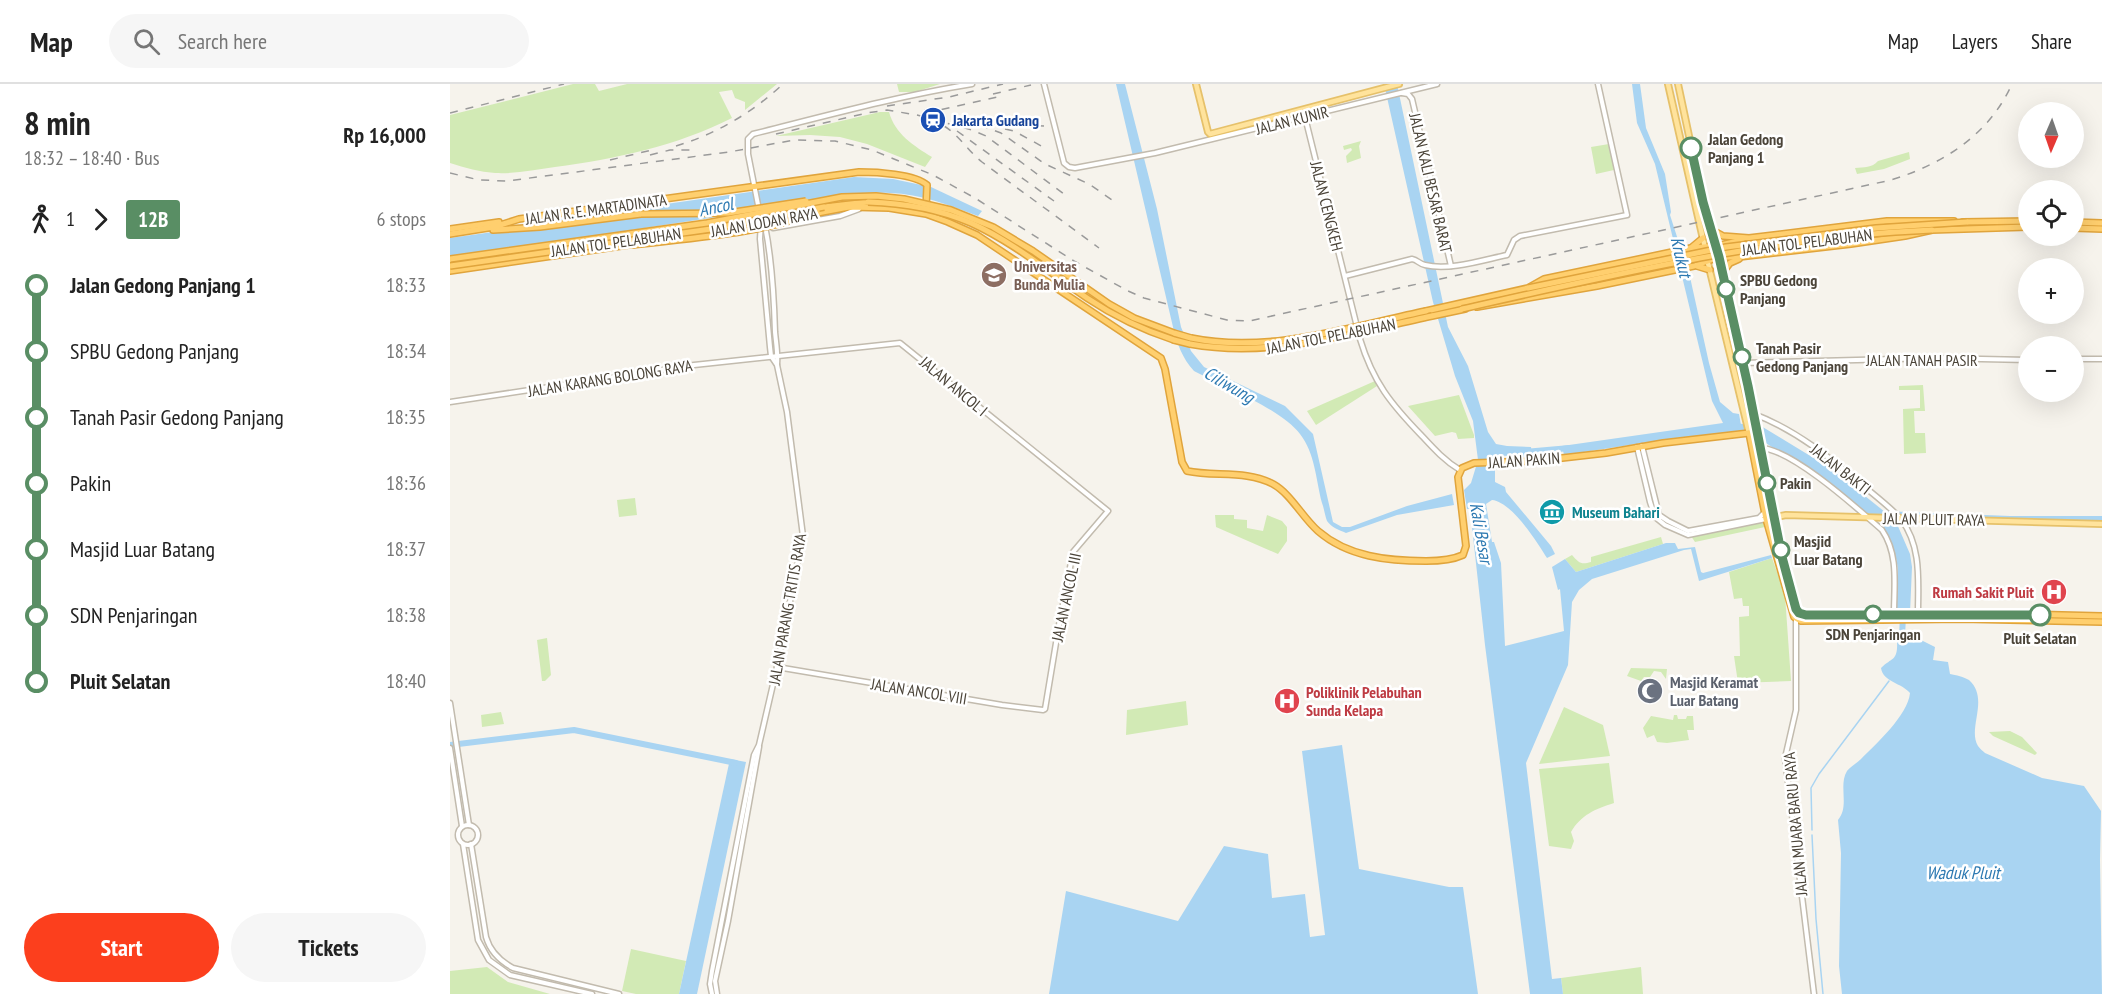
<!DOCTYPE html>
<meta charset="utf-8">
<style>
body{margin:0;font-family:"PT Sans Narrow",sans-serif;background:#f6f6f6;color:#222;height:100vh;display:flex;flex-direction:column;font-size:22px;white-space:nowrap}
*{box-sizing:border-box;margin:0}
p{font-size:20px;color:#767676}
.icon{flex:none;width:33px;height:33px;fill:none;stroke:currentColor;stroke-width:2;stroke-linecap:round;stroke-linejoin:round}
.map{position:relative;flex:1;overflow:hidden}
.side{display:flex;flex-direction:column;background:#fff;width:450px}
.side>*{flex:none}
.badge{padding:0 12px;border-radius:4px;font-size:21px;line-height:39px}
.needle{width:39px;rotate:182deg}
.fabs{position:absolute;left:1568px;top:18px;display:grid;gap:12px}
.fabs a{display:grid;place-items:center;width:66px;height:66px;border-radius:50%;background:#fff;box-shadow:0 6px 24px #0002;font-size:30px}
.map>.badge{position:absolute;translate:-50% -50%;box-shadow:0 0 0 3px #fff}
.legs{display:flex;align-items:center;gap:9px;height:66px;padding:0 24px;font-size:20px}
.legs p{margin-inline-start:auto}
.headline{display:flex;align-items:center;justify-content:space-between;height:102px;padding:0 24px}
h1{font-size:33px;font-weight:600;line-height:45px}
.action{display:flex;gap:12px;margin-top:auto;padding:12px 24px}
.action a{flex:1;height:69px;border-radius:36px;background:#fc3f1d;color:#fff;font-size:24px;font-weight:600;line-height:69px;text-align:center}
.action a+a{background:#f6f6f6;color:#222}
ul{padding:0 24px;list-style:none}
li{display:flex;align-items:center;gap:21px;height:66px;font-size:22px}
li i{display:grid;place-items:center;width:9px;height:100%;margin:0 8px;background:currentColor}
li i::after{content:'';width:15px;height:15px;margin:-8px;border:4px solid;border-radius:50%;background:#fff}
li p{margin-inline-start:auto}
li:first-child i{background:linear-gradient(#0000 50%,currentColor 0)}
li:last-child i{background:linear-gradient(currentColor 50%,#0000 0)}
header{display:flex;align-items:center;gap:36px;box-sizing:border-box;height:84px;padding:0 30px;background:#fff;border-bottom:2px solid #e0e0e0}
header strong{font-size:28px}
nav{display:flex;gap:33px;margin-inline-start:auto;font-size:21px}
.search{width:420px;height:54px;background:#f6f6f6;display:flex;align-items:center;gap:15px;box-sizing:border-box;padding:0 21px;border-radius:33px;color:#767676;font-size:22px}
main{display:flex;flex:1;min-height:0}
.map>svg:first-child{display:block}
.green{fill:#d2eab5}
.water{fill:#a9d4f2}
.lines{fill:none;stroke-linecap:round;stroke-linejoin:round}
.stream{stroke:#a9d4f2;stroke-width:1.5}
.river{stroke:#a9d4f2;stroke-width:6}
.minor-casing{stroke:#c2bbae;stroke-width:7}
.major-casing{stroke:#e6c16a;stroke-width:8}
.highway-casing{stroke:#e0a43c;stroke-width:8}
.minor{stroke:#fff;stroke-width:4}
.major{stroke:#ffe39c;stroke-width:4.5}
.highway{stroke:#ffcf6e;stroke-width:5}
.rail{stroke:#9a9a9a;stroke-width:1.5;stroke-dasharray:8 8;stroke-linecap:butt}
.highway-bridge-casing{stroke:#e0a43c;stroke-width:8;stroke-linecap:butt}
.highway-bridge{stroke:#ffcf6e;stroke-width:5}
.line-1-casing{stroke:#fff;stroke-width:14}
.line-1{stroke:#598e64;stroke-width:9}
.stop-1-dot{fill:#fff;stroke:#598e64;stroke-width:3}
.labels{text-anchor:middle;stroke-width:5;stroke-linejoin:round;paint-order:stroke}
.transit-label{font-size:16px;font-weight:bold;fill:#164399;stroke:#fff;text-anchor:start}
.street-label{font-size:16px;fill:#4b4439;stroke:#fff}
.stop-label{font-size:16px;font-weight:bold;fill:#4b4439;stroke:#fff;text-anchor:start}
.education-label{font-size:16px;font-weight:bold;fill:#785e54;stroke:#fff;text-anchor:start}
.culture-label{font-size:16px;font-weight:bold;fill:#0d838f;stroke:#fff;text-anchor:start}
.health-label{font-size:16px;font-weight:bold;fill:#be3a42;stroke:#fff;text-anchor:end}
.worship-label{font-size:16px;font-weight:bold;fill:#5b616d;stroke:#fff;text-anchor:start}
.water-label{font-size:18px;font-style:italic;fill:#2e7ab2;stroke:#fff}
</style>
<header>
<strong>Map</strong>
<div class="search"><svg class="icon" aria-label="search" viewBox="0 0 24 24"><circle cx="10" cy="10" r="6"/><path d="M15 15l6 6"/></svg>Search here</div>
<nav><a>Map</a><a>Layers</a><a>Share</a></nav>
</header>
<main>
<section class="side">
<div class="headline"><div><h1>8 min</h1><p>18:32 – 18:40 · Bus</p></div><b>Rp 16,000</b></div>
<div class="legs"><svg class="icon" aria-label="walk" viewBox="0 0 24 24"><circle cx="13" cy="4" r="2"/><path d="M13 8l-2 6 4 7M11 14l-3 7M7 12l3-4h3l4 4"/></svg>1<svg class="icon" aria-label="forward" viewBox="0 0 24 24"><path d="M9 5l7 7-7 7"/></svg><b class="badge" style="background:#598e64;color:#fff">12B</b><p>6 stops</p></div>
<ul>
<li><i style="color:#598e64"></i><b>Jalan Gedong Panjang 1</b><p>18:33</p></li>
<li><i style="color:#598e64"></i><span>SPBU Gedong Panjang</span><p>18:34</p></li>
<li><i style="color:#598e64"></i><span>Tanah Pasir Gedong Panjang</span><p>18:35</p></li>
<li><i style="color:#598e64"></i><span>Pakin</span><p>18:36</p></li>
<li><i style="color:#598e64"></i><span>Masjid Luar Batang</span><p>18:37</p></li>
<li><i style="color:#598e64"></i><span>SDN Penjaringan</span><p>18:38</p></li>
<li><i style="color:#598e64"></i><b>Pluit Selatan</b><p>18:40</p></li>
</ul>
<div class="action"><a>Start</a><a>Tickets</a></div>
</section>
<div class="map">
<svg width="1652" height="910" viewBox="0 0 1652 910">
<rect width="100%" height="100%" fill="#f6f3ec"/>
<!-- green -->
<g class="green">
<path d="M123,0H145L149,7L177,0H327L295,26V18L285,14L282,6L269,8L282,34C227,62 165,75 105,83C85,86 65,90 45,89C30,88 15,84 0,79V31Z"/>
<polygon points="447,0 490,0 465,8 449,8"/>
<path d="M430,28H439C445,50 464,62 482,73L475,83L417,60L390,53L360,51L326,52Z"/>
<polygon points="911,57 909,62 911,74 897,79 896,72 902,66 901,64 894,66 893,62"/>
<polygon points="1159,60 1164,86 1146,90 1141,63"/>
<path d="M1459,68L1460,75L1434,85L1407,90L1405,84C1414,83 1422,84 1428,77Z"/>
<polygon points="925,297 927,302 866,341 857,327"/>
<polygon points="1473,301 1475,327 1464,327 1465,349 1475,349 1476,369 1454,370 1453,325 1470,324 1470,306 1449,306 1449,302"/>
<polygon points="1009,311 1024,351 1024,354 1008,355 1006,349 1002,348 985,352 958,322"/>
<polygon points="185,414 187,431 169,433 167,416"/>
<polygon points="765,431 784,431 784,435 797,436 797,444 813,447 817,431 832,437 837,443 837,457 828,470 766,443"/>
<polygon points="1313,434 1315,443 1245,458 1241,452"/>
<path d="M1211,453L1213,460L1126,488L1115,475L1122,471C1129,479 1131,481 1141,478V473Z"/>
<polygon points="1322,474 1335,511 1341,597 1288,599 1284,572 1290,572 1289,533 1299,532 1299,522 1293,522 1292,514 1284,515 1279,488"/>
<polygon points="97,554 101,591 95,597 92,597 87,556"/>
<polygon points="1181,584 1217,585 1216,595 1211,588 1204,587 1200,593 1194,593 1191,597 1177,592"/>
<polygon points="736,617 738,641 676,651 677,626"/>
<polygon points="1114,623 1153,641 1160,672 1089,680"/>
<polygon points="51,628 54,640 32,643 31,631"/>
<polygon points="1224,631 1227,631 1228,635 1236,635 1237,632 1243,632 1244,646 1237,646 1239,656 1217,659 1207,658 1204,651 1197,654 1193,644 1201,632 1223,636"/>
<polygon points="1560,647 1572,653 1587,669 1585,671 1543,652 1539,648"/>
<path d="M1159,679L1164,719C1145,725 1131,731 1121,748L1124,757L1121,765L1099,762L1089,685Z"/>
<polygon points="181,865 236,877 229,910 186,910 172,907"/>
<polygon points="37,883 58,898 100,910 0,910 0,887"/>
<polygon points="1191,883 1193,910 1113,910 1111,894"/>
</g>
<!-- water -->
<g class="water">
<path d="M666,0H675L707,125L731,243L741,267L754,283L835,322L863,350L883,438L892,443H900L957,422L1002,410L1004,421L947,431L896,449C889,446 881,443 877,437C875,432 874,424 872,419C866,396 865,369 850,350C831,325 773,302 744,287C732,274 727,259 723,243Z"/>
<path d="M934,0H947L998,243L1018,282L1038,348L1046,360L1057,362L1081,363L1082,374L1045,371V398L1055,403L1056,408L1101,462L1105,470L1097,474C1087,458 1062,418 1042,416L1036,420L1042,458H1044L1051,479L1055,562L1114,547L1110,505L1108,506L1102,483L1115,475L1126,488L1216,459H1225L1228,465L1245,463L1251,488L1253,489L1321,471L1322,474L1249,497L1241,465L1234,466L1142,495L1129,506L1122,518L1118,581L1076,679L1102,895L1111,894L1113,910H1080L1035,561L1020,425H1017L1014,406L1021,399L1028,376L1023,337L1005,292L983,218Z"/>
<polygon points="1182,0 1190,0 1196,44 1215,90 1221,128 1220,131 1240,193 1259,279 1270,318 1283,329 1289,330 1292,347 1213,356 1114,371 1112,362 1273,339 1262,317 1205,80 1187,39"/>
<path d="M404,93L443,95L481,103L532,127L528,132C499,121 471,110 440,109C390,107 341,122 292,129C195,144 97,159 0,173V154L43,148L69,141Z"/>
<polygon points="1311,342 1380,384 1440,432 1419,432 1375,396 1314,358"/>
<path d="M1428,440H1447L1460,470L1462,483L1460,529H1446C1448,490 1454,473 1428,440Z"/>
<path d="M1447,555L1471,556L1485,563L1483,576L1498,578L1500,590C1506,591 1514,593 1519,596C1540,615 1517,644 1528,662C1530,665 1533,667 1535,669L1592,694L1634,702L1651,727L1650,776L1652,910H1392L1389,882L1391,769L1388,736C1400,722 1388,702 1397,687C1400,683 1407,679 1411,675C1426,660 1458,631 1460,609C1452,599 1433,598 1431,584C1443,572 1448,578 1447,555Z"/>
<polygon points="892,661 909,785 999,803 1013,803 1028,910 599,910 616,807 728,837 774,762 818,770 822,814 855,810 860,853 875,851 852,667"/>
<polygon points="280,675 296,678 247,910 229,910"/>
</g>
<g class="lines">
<!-- stream -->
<g class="stream">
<polyline points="1362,746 1361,704 1369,690 1439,597"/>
<polyline points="1362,751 1366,835 1373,910"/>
</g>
<!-- river -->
<g class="river">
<polyline points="1284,342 1301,344 1319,354"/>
<polyline points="1073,368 1120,364"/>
<polyline points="1432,430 1560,435 1652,435"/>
<polyline points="1453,531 1452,553 1456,563"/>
<polyline points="0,661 124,646 286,679"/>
</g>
<!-- minor casing -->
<g class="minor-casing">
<g id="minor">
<polyline points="594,0 614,79 619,83 625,84 705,69 987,0"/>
<polyline points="952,9 958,10 962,15 1001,182"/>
<path d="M855,33L910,255C923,298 941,320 972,352C984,365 995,377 1010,386"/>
<path d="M315,142C322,176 324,213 325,248C326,259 328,269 327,280"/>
<polyline points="323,144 390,132 409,125"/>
<path d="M895,192L962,175C968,176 969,180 975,181C999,187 1033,176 1057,171L1064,156L1070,152L1177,131L1148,0"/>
<polyline points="1623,275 1652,275"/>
<polyline points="1293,279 1485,274 1578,276"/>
<polyline points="0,318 244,281 450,259 658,427 623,468 609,541 595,625 593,626 552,621 327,583"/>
<path d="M1304,330C1346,346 1382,375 1416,404C1428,414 1441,424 1451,435C1472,463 1468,497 1468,530"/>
<polyline points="1192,362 1209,431 1218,437 1238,447 1309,434 1315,428"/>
<polyline points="1187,363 1200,418 1205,433 1215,441 1238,451 1316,435"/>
<path d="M1310,364C1341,364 1408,425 1432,446C1449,471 1444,501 1444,530"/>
<polyline points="1346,534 1346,626 1335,674 1364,910"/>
<polyline points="0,619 19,741"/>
<polyline points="0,664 12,742"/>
<circle cx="18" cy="751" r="10"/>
<polyline points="13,760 28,856 39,876 60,891 142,910"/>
<path d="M21,760L36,853C40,867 50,877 63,884L169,910"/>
<path d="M262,910L260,900L262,887L304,671L309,661L327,583L353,452L337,328L327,281L321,272L320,263L310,155L311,136L298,70V55L303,50C375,32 448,12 522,0"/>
<polyline points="267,910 265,897 278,837 309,663"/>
</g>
</g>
<!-- major casing -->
<g class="major-casing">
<g id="major">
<polyline points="746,0 758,48 760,50 949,0"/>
<polyline points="1218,0 1255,164"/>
<polyline points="1228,0 1253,118 1267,164"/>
<polyline points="1269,172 1308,351"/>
<polyline points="1257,175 1299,349"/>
<polyline points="1316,435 1336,431 1652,440"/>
</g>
</g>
<!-- highway casing -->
<g class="highway-casing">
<g id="highway">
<polyline points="374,123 418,118"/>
<path d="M362,130L399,123L439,124L476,130L498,138L527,151L711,274L715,285L732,378L737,387C765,393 796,386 823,400C841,410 852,433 868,447C898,473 938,477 976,477C988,477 1002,476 1013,471L1016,462L1008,393L1012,384L1024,379L1086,377L1156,369L1213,359L1299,349L1308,351L1332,473L1346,525L1349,529L1356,531L1568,530L1652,532"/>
<polyline points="1513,138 1578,137"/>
<polyline points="1623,138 1652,139"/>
<polyline points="1623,144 1652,145"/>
<polyline points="0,145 49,138"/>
<polyline points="43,146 90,143 191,130"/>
<polyline points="1262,146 1273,152 1299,154 1437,137 1504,137"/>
<path d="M0,150L44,143L69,135L409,88C426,88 465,90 477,101L476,125"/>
<polyline points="223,154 347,132"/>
<polyline points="1241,164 1267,162 1292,156"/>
<polyline points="1247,182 1260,186"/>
<polyline points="0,187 185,160"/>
<polyline points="1273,188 1280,179 1289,175"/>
<polyline points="1027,223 1147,202 1244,182 1269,173 1289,173 1401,160 1455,152 1482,146 1578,143"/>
<polyline points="976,227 1078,204 1094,195 1241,164 1253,154"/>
<polyline points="982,232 1015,225"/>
<polyline points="724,249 741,254"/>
<polyline points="724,256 740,260"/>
<polyline points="1299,349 1316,435 1344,533 1351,537 1511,535 1652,538"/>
</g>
</g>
<!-- minor -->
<use href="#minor" class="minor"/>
<!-- major -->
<use href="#major" class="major"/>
<!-- highway -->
<use href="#highway" class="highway"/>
<!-- rail -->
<g class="rail">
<polyline points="543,10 581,1"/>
<polyline points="437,22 499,13 553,0"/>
<polyline points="0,29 114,0"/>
<polyline points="476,29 552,12"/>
<polyline points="540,40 594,42"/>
<polyline points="530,41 551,49 595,80 639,100 665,118"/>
<path d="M494,42C509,51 518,67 532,78L649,164"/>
<polyline points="555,45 564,47 595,64"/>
<polyline points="507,47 604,117"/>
<polyline points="326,50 417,29 437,26 467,31 522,46 536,52 618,113"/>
<path d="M226,62C266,50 302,29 333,0"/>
<polyline points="200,71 220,66 241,66"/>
<polyline points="160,76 206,65"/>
<path d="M0,89L29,96L57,97L279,68L344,56L385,57L422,66L483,91L525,114L624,177L678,207L694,214L777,236L799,237L1441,96C1493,80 1539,51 1562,0"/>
</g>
<!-- highway-bridge casing -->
<g class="highway-bridge-casing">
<g id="highway-bridge">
<path d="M418,118C453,119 488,125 521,139C563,158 599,188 637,214C664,232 693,246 724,256"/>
<polyline points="191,130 278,129 356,117"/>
<path d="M182,161C239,154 315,150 367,127"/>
<polyline points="0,175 257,139 392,113 426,112 454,115 501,126 543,143 583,167 659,220 684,234 724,249"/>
<polyline points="0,182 261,145 374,123"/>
<polyline points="1078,204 1276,163 1426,144 1517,138"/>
<path d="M1012,225C1167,190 1322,153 1482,146"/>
<path d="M741,254C819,270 899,243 976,227"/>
<path d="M740,260C822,275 902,249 982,232"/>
</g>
</g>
<!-- highway-bridge -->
<use href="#highway-bridge" class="highway-bridge"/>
</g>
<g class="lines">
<!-- line-1 casing -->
<g class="line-1-casing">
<polyline id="line-1" points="1241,64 1253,118 1269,173 1298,302 1332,473 1346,525 1349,529 1356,531 1590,531"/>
</g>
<!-- line-1 -->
<use href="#line-1" class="line-1"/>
</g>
<!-- icons -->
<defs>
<g id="station-disc" transform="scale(1.35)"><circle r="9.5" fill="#1a4fb4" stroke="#fff"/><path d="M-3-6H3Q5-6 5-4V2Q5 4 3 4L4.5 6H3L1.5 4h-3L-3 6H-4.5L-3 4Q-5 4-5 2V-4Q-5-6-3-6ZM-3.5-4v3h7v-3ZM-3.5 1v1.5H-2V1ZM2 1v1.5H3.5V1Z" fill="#fff"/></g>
<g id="university-disc" transform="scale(1.35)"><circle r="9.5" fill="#8d6e63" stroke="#fff"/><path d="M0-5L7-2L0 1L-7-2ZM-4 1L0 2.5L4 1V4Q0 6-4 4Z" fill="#fff"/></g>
<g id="museum-disc" transform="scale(1.35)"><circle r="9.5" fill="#0f9aa8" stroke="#fff"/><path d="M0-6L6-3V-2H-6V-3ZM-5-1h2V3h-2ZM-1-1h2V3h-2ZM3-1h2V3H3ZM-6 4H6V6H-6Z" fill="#fff"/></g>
<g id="hospital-disc" transform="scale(1.35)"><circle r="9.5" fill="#e0444e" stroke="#fff"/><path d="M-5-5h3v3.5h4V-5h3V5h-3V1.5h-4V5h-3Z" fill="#fff"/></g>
<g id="mosque-disc" transform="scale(1.35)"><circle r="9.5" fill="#6b7280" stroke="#fff"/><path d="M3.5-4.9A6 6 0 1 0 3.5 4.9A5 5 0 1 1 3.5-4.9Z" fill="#fff"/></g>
</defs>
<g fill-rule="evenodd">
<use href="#station-disc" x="483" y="36"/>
<use href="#university-disc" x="544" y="191"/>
<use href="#museum-disc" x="1102" y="428"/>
<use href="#hospital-disc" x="1604" y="508"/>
<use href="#mosque-disc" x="1200" y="607"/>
<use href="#hospital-disc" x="837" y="617"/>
</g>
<!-- markers -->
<g class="stop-1-dot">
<circle cx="1241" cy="64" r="10"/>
<circle cx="1276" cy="205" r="8"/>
<circle cx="1292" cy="273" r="8"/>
<circle cx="1317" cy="399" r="8"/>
<circle cx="1331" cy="466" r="8"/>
<circle cx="1423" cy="530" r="8"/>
<circle cx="1590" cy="531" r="10"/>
</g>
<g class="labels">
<!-- transit labels -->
<g class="transit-label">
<text x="502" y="42">Jakarta Gudang</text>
</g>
<!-- street labels -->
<g class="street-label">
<text transform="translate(842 36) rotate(-14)" y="6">JALAN KUNIR</text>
<text transform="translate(981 99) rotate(77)" y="6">JALAN KALI BESAR BARAT</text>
<text transform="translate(877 122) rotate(76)" y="6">JALAN CENGKEH</text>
<text transform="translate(146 125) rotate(-8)" y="6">JALAN R. E. MARTADINATA</text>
<text transform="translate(314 138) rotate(-10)" y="6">JALAN LODAN RAYA</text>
<text transform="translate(166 158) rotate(-8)" y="6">JALAN TOL PELABUHAN</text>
<text transform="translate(1357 158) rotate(-7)" y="6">JALAN TOL PELABUHAN</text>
<text transform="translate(881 252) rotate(-11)" y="6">JALAN TOL PELABUHAN</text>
<text x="1472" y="282">JALAN TANAH PASIR</text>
<text transform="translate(160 294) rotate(-9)" y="6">JALAN KARANG BOLONG RAYA</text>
<text transform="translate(504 302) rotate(40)" y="6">JALAN ANCOL I</text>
<text transform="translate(1074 376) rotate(-4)" y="6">JALAN PAKIN</text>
<text transform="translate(1391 385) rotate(38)" y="6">JALAN BAKTI</text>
<text transform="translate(1484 435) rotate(1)" y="6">JALAN PLUIT RAYA</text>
<text transform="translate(616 513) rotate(-78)" y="6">JALAN ANCOL III</text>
<text transform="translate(337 525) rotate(-80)" y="6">JALAN PARANG TRITIS RAYA</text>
<text transform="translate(469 607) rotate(9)" y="6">JALAN ANCOL VIII</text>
<text transform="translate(1345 740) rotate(-95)" y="6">JALAN MUARA BARU RAYA</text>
</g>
<!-- stop labels -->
<g class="stop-label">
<text x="1258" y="61">Jalan Gedong<tspan x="1258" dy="18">Panjang 1</tspan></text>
<text x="1290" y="202">SPBU Gedong<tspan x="1290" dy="18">Panjang</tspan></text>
<text x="1306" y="270">Tanah Pasir<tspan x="1306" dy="18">Gedong Panjang</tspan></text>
<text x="1330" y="405">Pakin</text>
<text x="1344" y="463">Masjid<tspan x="1344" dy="18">Luar Batang</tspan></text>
<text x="1423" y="556" text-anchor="middle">SDN Penjaringan</text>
<text x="1590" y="560" text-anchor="middle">Pluit Selatan</text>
</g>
<!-- education labels -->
<g class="education-label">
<text x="564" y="188">Universitas<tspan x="564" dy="18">Bunda Mulia</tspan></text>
</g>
<!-- culture labels -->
<g class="culture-label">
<text x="1122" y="434">Museum Bahari</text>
</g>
<!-- health labels -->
<g class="health-label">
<text x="1584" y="514">Rumah Sakit Pluit</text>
<text x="856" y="614" text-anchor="start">Poliklinik Pelabuhan<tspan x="856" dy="18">Sunda Kelapa</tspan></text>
</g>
<!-- worship labels -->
<g class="worship-label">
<text x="1220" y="604">Masjid Keramat<tspan x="1220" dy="18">Luar Batang</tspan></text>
</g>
<!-- water labels -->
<g class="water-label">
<text transform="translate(266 123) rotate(-12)" y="6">Ancol</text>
<text transform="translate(1231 173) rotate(77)" y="6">Krukut</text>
<text transform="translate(779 301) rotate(30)" y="6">Ciliwung</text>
<text transform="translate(1031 449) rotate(80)" y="6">Kali Besar</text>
<text x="1513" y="795">Waduk Pluit</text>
</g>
</g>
</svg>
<div class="fabs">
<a><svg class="needle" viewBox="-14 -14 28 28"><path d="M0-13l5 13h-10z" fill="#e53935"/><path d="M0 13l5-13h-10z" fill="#767676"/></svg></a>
<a><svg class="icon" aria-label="locate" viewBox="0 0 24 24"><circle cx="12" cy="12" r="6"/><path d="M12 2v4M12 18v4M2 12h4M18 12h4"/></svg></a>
<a>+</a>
<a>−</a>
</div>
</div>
</main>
